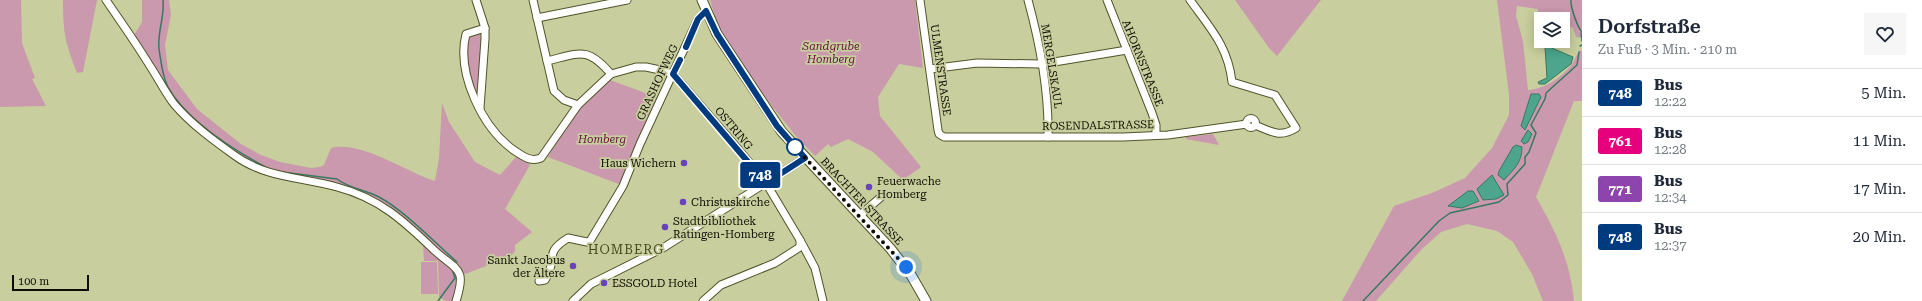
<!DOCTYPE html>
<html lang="de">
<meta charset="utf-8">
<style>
body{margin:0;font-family:"Roboto Serif",serif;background:#f6f6f7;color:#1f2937;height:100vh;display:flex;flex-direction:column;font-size:15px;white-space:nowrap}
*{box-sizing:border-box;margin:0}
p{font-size:13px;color:#747a83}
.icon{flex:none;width:22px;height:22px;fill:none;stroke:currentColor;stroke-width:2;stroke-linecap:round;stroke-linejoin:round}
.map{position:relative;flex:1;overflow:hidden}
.drawer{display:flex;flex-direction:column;background:#fff;width:340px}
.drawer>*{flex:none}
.badge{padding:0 8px;border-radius:3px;font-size:14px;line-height:26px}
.fabs{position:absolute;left:1534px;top:12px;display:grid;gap:8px}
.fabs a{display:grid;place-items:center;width:36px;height:36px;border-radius:0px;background:#fff;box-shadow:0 2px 10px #0003;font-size:20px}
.scale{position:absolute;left:12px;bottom:10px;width:77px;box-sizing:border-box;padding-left:4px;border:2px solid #0d0e01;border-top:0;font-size:11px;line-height:14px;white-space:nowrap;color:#0d0e01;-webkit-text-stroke:3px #c9ce9e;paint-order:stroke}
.you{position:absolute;width:20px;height:20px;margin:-10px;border:3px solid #fff;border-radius:50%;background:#1a73e8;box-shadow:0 0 0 6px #1a73e833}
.map>.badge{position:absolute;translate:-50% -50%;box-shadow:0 0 0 2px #fff}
.round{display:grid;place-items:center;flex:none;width:42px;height:42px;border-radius:0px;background:#f6f6f7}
.head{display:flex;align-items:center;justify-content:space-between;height:68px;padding:0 16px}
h1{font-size:19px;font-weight:600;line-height:30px}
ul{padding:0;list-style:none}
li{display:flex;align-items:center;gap:12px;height:48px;padding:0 16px;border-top:1px solid #e0e1e3}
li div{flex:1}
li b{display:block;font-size:15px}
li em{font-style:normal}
li .badge{min-width:44px;font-weight:700;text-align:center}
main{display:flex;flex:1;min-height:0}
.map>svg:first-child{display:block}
.green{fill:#ca99ad;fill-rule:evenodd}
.water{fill:#4ca58c;stroke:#397862}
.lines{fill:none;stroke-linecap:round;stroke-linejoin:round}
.stream{stroke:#397862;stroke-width:1.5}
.minor-casing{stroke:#505428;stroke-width:9}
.major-casing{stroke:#505428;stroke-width:11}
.minor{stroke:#fff;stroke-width:7}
.major{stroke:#fff;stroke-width:9}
.line-casing{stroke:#fff;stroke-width:9}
.line{stroke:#003b80;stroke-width:6}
.walk{stroke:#0d0e01;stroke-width:4;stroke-dasharray:0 7.2}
.stop-dot{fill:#fff;stroke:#003b80;stroke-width:2}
.poi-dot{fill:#6742bb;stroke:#c9ce9e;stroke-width:1.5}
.labels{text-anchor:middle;stroke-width:3.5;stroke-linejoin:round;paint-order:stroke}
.park-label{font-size:11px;font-style:italic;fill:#64103e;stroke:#c9ce9e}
.street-label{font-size:11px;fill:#0d0e01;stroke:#c9ce9e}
.poi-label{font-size:11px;fill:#0d0e01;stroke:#c9ce9e;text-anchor:start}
.quarter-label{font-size:13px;letter-spacing:1px;fill:#494c20;stroke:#c9ce9e}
</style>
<main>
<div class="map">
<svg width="1582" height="301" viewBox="0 0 1582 301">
<rect width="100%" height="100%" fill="#c9ce9e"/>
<!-- green -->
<g class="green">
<polygon points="0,0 21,0 22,43 35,78 32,79 46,106 0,107"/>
<path d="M63,0H97L83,72L77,73C65,43 63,32 63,0Z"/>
<path d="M142,0H169L171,15L165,45L168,70L197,109L241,144L261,155L280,162L311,168L320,167L324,165L331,148C361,140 406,172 435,181L439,158L442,103L449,122L475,162L500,175L516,157L530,165L505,209L532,232L515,245V251L507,261L502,260L465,274L377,201L260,168L221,145L175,103L133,37L142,22Z"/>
<polygon points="710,0 915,0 923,68 899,64 878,97 880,116 921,167 903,180 873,152 848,139 831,147 828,144 815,156 795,135 749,77 718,26"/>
<polygon points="1235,0 1321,0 1277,56 1269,48"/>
<path d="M1497,0H1582V38L1576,37L1573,28L1563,23V19H1542L1538,16V9L1517,6L1516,16L1523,41L1528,90C1545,89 1562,77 1572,64C1575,60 1576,55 1580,50L1582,51V101H1574L1536,197C1556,232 1570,260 1574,301H1543L1532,274L1513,242L1497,231L1467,224L1441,232L1421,250L1376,301H1342L1394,206L1432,193L1465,178L1492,148L1509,115V95ZM1468,191H1473L1479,200L1449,206Z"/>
<path d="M478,33L483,36L479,102C470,84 462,53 469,34Z"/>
<path d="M610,80L659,98L621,185L548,157C563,132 583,95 610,80Z"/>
<polygon points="1213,134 1219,145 1186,139 1186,137"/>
<polygon points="423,243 454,271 458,279 452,301 446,301 439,297 438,261 424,261"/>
<polygon points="421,262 437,262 438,294 421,294"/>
</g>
<!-- water -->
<g class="water">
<polygon points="1547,46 1573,57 1571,64 1545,84 1539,84 1538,82 1547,78 1545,47"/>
<polygon points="1531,94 1539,94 1541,97 1525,130 1521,126"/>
<polygon points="1528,130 1532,134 1528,142 1524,144 1521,141"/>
<path d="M1516,145L1522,147C1522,163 1514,169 1504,180L1498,175L1499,171L1513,147Z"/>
<polygon points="1492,175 1504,195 1496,199 1483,200 1477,189"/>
<polygon points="1468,191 1473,191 1479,201 1462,208 1448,206"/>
</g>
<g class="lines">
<!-- stream -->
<g class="stream">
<path d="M163,0C165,16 157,33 159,49C161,61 162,76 168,87C187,121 234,150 267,168"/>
<path d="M1571,0C1570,7 1578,28 1582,32"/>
<polyline points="1581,33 1582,41"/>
<polyline points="1580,46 1582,45"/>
<path d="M282,172L337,179C348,188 366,190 379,197C405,211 434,242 457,262"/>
<polyline points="438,301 455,278 452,269"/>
<polyline points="1363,301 1439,221 1450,213 1499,202 1508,195 1507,184 1525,164 1525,157 1529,152 1536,133 1531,125 1545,99 1546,93 1577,65 1579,52"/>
</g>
<!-- minor casing -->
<g class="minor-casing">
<g id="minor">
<path d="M106,0C121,22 136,43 150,66C158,78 165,92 174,104C191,124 213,140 234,155C265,178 301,177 337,187C379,198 404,221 434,250C457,271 467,267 456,301"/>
<polyline points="476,0 485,28 485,39 480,108"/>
<polyline points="533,0 554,91 564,100 578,105"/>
<polyline points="920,0 938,130 939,134 944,137 1123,137 1168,135 1247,124"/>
<path d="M1028,0C1040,44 1049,91 1048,137"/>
<polyline points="1107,0 1152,113 1156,125 1156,135"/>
<path d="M1190,0C1210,28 1228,46 1232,82L1275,95L1296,128C1280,138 1272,132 1255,125"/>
<polyline points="537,18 627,0"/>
<path d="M485,28L466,34C456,74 483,129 515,151C524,157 531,162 541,158L578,105L611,74L636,67H646L660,70L673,74L739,150L766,183L800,240V247L775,263L721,285L703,301"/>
<path d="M547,61C580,53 587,46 611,74"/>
<polyline points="930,69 977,63 1042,64 1127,50"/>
<circle cx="1251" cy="123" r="4.5"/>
<polyline points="859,216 881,197"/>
<polyline points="800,240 815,268 823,301"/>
<path d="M539,281L545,280C559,259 542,254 568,238L587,242L590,241L623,186L640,144L698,19L706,11"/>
<polyline points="573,301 591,284 663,248 805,158"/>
</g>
</g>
<!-- major casing -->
<g class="major-casing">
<polyline id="major" points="702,0 717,34 782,132 890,248 911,275 926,301"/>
</g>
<!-- minor -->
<use href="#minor" class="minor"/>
<!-- major -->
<use href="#major" class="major"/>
</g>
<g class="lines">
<!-- line casing -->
<g class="line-casing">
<polyline id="line" points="680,60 673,74 766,183 805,158 777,126 717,34 706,11 698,19 686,47"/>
</g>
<!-- line -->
<use href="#line" class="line"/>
<!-- walk -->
<polyline class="walk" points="795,147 906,267"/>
</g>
<!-- markers -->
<circle class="stop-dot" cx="795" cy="147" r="8"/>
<g class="poi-dot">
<circle cx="684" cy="163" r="4"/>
<circle cx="869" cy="187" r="4"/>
<circle cx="683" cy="202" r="4"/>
<circle cx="665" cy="227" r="4"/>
<circle cx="573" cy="266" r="4"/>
<circle cx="604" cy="283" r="4"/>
</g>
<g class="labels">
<!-- park labels -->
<g class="park-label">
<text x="831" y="50">Sandgrube<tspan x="831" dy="13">Homberg</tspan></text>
<text x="602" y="143">Homberg</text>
</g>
<!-- street labels -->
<g class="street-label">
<text transform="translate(1143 63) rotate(68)" y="4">AHORNSTRASSE</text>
<text transform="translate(1052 66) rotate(81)" y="4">MERGELSKAUL</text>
<text transform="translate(941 70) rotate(82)" y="4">ULMENSTRASSE</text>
<text transform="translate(657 82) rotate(-65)" y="4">GRASHOFWEG</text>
<text transform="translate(1098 125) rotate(-1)" y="4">ROSENDALSTRASSE</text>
<text transform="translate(734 128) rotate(50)" y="4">OSTRING</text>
<text transform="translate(862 201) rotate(47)" y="4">BRACHTER STRASSE</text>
</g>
<!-- poi labels -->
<g class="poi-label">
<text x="676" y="167" text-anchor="end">Haus Wichern</text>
<text x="877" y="185">Feuerwache<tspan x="877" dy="13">Homberg</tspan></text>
<text x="691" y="206">Christuskirche</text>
<text x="673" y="225">Stadtbibliothek<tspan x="673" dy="13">Ratingen-Homberg</tspan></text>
<text x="565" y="264" text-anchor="end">Sankt Jacobus<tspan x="565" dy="13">der Ältere</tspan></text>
<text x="612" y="287">ESSGOLD Hotel</text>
</g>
<!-- quarter labels -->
<g class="quarter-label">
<text x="626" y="254">HOMBERG</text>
</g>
</g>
</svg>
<div class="fabs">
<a><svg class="icon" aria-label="layers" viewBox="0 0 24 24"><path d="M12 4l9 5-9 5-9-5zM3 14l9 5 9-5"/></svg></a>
</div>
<div class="scale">100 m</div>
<div class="you" style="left:906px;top:267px"></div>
<b class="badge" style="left:760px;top:175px;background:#003b80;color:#fff">748</b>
</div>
<section class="drawer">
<div class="head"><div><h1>Dorfstraße</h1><p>Zu Fuß · 3 Min. · 210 m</p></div><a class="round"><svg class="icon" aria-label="heart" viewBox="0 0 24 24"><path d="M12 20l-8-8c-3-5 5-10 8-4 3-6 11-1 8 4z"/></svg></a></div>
<ul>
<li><span class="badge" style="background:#003b80;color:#fff">748</span><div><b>Bus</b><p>12:22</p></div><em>5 Min.</em></li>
<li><span class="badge" style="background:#e6007e;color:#fff">761</span><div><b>Bus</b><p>12:28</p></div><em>11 Min.</em></li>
<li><span class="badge" style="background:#8e44ad;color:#fff">771</span><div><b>Bus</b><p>12:34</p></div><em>17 Min.</em></li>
<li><span class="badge" style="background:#003b80;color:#fff">748</span><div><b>Bus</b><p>12:37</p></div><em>20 Min.</em></li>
</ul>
</section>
</main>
